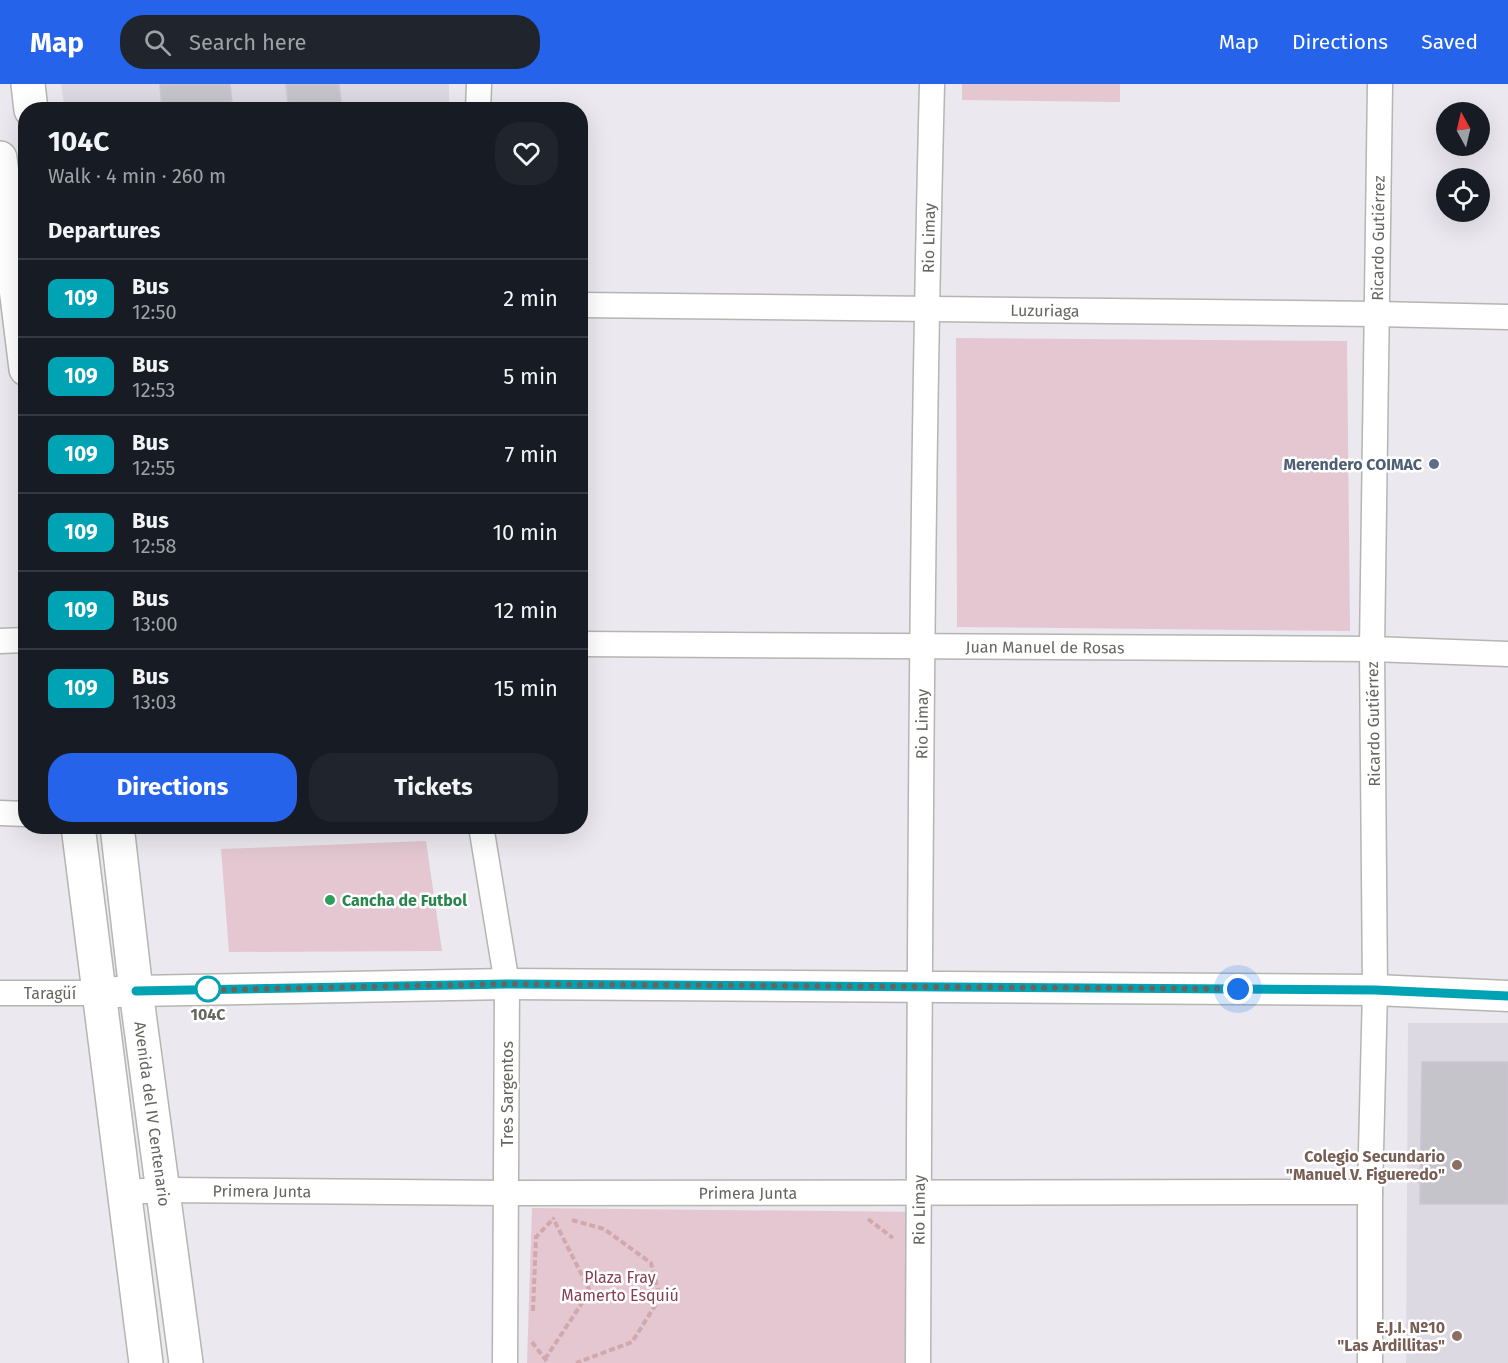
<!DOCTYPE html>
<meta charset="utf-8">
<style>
body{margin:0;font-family:"Fira Sans",sans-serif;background:#20242c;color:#f1f3f6;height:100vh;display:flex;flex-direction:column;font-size:22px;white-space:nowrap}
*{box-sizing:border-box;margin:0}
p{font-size:20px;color:#9ea1a6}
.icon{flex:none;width:33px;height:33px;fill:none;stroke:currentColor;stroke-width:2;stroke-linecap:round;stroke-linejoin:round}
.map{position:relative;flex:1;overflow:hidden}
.sheet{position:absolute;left:18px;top:18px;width:570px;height:732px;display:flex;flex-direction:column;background:#171b24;border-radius:24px;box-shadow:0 6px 24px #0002}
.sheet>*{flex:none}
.badge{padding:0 12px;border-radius:9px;font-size:21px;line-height:39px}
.needle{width:39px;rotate:352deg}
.fabs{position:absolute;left:1436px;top:18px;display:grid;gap:12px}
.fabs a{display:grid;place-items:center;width:54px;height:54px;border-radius:50%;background:#171b24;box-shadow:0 6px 24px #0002;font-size:30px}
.you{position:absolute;width:30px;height:30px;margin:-15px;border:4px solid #fff;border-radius:50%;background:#1a73e8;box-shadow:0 0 0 9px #1a73e833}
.map>.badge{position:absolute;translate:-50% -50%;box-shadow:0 0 0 3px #fff}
h2{padding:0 30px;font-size:22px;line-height:54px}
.round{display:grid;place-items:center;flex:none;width:63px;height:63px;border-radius:24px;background:#20242c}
.overview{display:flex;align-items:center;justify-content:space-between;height:102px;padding:0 30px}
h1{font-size:28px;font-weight:700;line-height:45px}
.action{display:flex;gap:12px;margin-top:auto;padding:12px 30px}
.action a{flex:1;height:69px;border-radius:24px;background:#2563eb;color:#fff;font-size:24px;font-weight:700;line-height:69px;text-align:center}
.action a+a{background:#20242c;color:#f1f3f6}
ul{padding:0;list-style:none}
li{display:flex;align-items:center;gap:18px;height:78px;padding:0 30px;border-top:2px solid #363941}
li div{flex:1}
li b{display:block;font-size:22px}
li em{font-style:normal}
li .badge{min-width:66px;font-weight:700;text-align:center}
header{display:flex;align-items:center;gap:36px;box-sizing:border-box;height:84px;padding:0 30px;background:#2563eb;color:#fff}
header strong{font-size:28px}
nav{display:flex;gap:33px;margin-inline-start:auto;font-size:21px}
.search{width:420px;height:54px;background:#20242c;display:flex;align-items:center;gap:15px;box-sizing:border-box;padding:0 21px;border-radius:24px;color:#9ea1a6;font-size:22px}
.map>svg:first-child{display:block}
.education{fill:#dcd9e2}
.green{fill:#e4c7d1}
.building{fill:#c6c4cb;stroke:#cbc6d4;stroke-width:1.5}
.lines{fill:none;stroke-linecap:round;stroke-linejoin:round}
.minor-casing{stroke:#b4b6b0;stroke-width:27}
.tertiary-casing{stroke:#b4b6b0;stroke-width:33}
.secondary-casing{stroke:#b4b6b0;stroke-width:36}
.path{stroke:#d1a8ab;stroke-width:4;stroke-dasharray:6 3;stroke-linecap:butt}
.minor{stroke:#fff;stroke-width:24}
.tertiary{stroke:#fff;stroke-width:30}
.secondary{stroke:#fff;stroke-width:33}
.line-casing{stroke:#fff;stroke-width:14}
.line{stroke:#00a3b4;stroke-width:9}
.walk{stroke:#65665f;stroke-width:6;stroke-dasharray:0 10.8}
.service-dot{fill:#5c6f8a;stroke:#fff;stroke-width:2}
.leisure-dot{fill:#2e9e5b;stroke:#fff;stroke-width:2}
.stop-dot{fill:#fff;stroke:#00a3b4;stroke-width:3}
.education-dot{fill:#8d6e63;stroke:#fff;stroke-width:2}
.labels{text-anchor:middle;stroke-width:5;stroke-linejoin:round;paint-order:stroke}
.street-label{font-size:16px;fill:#65665f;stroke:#fff}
.service-label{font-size:16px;font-weight:bold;fill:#4e5e75;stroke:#fff;text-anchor:end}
.leisure-label{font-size:16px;font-weight:bold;fill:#27864d;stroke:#fff;text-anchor:start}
.stop-label{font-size:16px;font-weight:bold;fill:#65665f;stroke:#fff}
.education-label{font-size:16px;font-weight:bold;fill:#785e54;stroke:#fff;text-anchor:end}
.park-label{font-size:16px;fill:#853f53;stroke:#fff}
</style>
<header>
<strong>Map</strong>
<div class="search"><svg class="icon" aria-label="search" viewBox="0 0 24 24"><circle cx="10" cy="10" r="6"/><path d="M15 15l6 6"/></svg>Search here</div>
<nav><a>Map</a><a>Directions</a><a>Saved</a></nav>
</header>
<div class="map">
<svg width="1508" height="1279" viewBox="0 0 1508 1279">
<rect width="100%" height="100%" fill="#ebe8ef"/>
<!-- education -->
<g class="education">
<polygon points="61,0 449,0 449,25 65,25"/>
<polygon points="1408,939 1508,939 1508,1279 1406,1279"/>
</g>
<!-- green -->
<g class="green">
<polygon points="962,0 1120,0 1120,18 962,16"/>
<polygon points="956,254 1347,257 1350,547 957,543"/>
<polygon points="426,757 442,867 229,868 221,765"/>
<polygon points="532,1124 920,1128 917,1279 527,1279"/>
</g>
<!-- building -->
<g class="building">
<polygon points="160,0 230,0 232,19 162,26"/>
<polygon points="286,0 339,0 342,26 289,26"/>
<polygon points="1422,978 1508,978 1508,1120 1420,1120"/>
</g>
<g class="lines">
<!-- minor casing -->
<g class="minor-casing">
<g id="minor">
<polyline points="478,26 479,0"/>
<path id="s1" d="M580,221L1376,230L1508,233"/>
<polyline points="0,557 26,556"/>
<path id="s2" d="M580,560L1372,565L1508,570"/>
<polyline points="0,729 26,730"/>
<polyline points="481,742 507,900 505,1279"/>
<path id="s3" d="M0,909H100"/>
<path id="s4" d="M124,1108L163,1106L506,1109L1370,1108"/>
<path id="s5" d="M918,1279C920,853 921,426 932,0"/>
<path id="s6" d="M1370,1279V1108L1375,906L1372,565L1380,0"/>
</g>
</g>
<!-- tertiary casing -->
<g class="tertiary-casing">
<polyline id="tertiary" points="100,909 136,907 507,900 1375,906 1508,912"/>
</g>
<!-- secondary casing -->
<g class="secondary-casing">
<g id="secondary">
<polyline points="28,0 31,26"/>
<polyline points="0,74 26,285"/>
<polyline points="78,742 146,1279"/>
<path id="s7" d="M117,742L136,907L186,1279"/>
</g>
</g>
<!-- path -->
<g class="path">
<polyline points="868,1135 893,1154"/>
<polyline points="572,1136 604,1145 651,1179 660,1214 632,1258 576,1279"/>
<polyline points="533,1227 536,1153 554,1134"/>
<polyline points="532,1258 548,1279"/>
<polyline points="545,1275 590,1207 553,1134"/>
</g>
<!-- minor -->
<use href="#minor" class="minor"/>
<!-- tertiary -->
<use href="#tertiary" class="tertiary"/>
<!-- secondary -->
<use href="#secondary" class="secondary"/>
</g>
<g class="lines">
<!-- line casing -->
<g class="line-casing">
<polyline id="line" points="136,907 507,900 1375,906 1508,912"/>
</g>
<!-- line -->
<use href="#line" class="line"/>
<!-- walk -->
<polyline class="walk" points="208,905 205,906 507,900 1238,905"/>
</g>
<!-- markers -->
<circle class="service-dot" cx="1434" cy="380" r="6"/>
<circle class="leisure-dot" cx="330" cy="816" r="6"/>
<circle class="stop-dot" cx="208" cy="905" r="12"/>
<g class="education-dot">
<circle cx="1457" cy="1081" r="6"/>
<circle cx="1457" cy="1252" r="6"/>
</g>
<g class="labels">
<!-- street labels -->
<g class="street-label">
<text dy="6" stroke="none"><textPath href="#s5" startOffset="1125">Rio Limay</textPath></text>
<text dy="6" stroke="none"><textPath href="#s6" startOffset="1125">Ricardo Gutiérrez</textPath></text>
<text dy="6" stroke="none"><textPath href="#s1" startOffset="465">Luzuriaga</textPath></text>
<text dy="6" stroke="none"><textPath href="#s2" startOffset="465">Juan Manuel de Rosas</textPath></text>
<text dy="6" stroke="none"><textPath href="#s5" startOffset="639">Rio Limay</textPath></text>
<text transform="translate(1373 640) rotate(-91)" y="6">Ricardo Gutiérrez</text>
<text dy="6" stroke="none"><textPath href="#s3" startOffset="50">Taragüí</textPath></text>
<text transform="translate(507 1010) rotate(-90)" y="6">Tres Sargentos</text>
<text dy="6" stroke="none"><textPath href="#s7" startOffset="290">Avenida del IV Centenario</textPath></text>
<text dy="6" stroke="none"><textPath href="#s4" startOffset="138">Primera Junta</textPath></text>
<text dy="6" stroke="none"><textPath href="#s4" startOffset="624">Primera Junta</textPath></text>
<text dy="6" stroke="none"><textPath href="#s5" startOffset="153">Rio Limay</textPath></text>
</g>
<!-- service labels -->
<g class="service-label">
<text x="1422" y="386">Merendero COIMAC</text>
</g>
<!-- leisure labels -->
<g class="leisure-label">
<text x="342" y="822">Cancha de Futbol</text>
</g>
<!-- stop labels -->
<g class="stop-label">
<text x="208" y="936">104C</text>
</g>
<!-- education labels -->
<g class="education-label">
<text x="1445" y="1078">Colegio Secundario<tspan x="1445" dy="18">"Manuel V. Figueredo"</tspan></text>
<text x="1445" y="1249">E.J.I. Nº10<tspan x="1445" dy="18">"Las Ardillitas"</tspan></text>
</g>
<!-- park labels -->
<g class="park-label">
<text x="620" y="1199">Plaza Fray<tspan x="620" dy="18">Mamerto Esquiú</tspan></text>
</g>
</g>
</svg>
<div class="fabs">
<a><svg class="needle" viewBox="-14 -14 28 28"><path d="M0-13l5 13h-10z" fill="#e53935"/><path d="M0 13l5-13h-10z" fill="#9ea1a6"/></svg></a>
<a><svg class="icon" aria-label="locate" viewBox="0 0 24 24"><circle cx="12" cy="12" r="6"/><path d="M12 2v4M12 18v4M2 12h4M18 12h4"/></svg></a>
</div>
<div class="you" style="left:1238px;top:905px"></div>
<section class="sheet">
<div class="overview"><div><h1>104C</h1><p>Walk · 4 min · 260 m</p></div><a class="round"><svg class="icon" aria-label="heart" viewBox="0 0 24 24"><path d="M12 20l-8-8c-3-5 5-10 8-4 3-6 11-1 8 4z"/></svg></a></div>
<h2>Departures</h2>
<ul>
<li><span class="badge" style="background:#00a3b4;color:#fff">109</span><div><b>Bus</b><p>12:50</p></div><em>2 min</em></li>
<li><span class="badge" style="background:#00a3b4;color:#fff">109</span><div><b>Bus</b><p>12:53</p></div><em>5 min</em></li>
<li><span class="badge" style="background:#00a3b4;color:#fff">109</span><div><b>Bus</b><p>12:55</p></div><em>7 min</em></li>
<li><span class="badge" style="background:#00a3b4;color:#fff">109</span><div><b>Bus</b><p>12:58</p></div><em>10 min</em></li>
<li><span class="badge" style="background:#00a3b4;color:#fff">109</span><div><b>Bus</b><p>13:00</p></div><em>12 min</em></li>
<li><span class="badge" style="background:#00a3b4;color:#fff">109</span><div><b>Bus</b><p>13:03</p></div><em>15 min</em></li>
</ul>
<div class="action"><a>Directions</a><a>Tickets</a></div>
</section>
</div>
